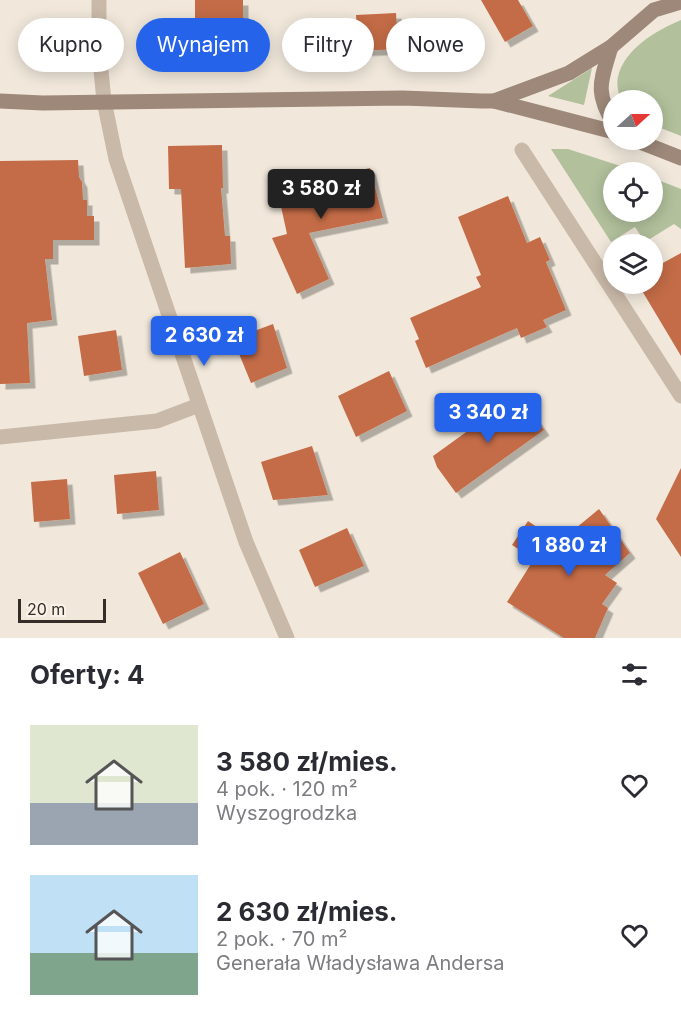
<!DOCTYPE html>
<html lang="pl">
<head>
<meta charset="utf-8">
<style>
  :root { --surface:#fff; --page:#f7f7f7; --text:#2b2b33; --muted:#7c7c81; --accent:#2563eb }
  body { margin:0; font-family:Inter,sans-serif; background:var(--page); color:var(--text); height:100vh; display:flex; flex-direction:column; font-size:22px; white-space:nowrap }
  * { box-sizing:border-box; margin:0 }
  p { font-size:20px; color:var(--muted) }
  .icon { flex:none; width:33px; height:33px; fill:none; stroke:currentColor; stroke-width:2; stroke-linecap:round; stroke-linejoin:round }
  .map { position:relative; height:638px; overflow:hidden }
  .panel { display:flex; flex-direction:column; background:var(--surface); flex:1 }
  .panel>* { flex:none }
  .top-card { position:absolute; left:18px; top:18px; width:645px; height:54px; display:flex; gap:12px }
  .needle { width:39px; rotate:69deg }
  .tools { position:absolute; left:603px; top:90px; display:grid; gap:12px }
  .tools a { display:grid; place-items:center; width:60px; height:60px; border-radius:50%; background:var(--surface); box-shadow:0 3px 15px #0003; font-size:30px }
  .scale { position:absolute; left:18px; bottom:15px; width:88px; box-sizing:border-box; padding-left:6px; border:3px solid #362d28; border-top:0; font-size:16px; line-height:21px; white-space:nowrap; color:#362d28; -webkit-text-stroke:4px #f9f2e8; paint-order:stroke }
  .price { position:absolute; translate:-50% -51px; padding:0 14px; border-radius:6px; background:var(--accent); color:#fff; font-size:20px; line-height:39px; filter:drop-shadow(0 2px 3px #0008) }
  .price::after { content:''; position:absolute; left:50%; top:36px; width:18px; height:14px; margin-left:-9px; background:inherit; clip-path:polygon(0 0,100% 0,50% 100%) }
  .price.active { background:#222; color:#fff }
  ul { padding:0; list-style:none }
  li { display:flex; align-items:center; gap:18px; height:150px; padding:0 30px }
  li span { display:grid; place-items:center; flex:none; width:168px; height:120px; border-radius:0px; color:#555 }
  li>.icon { margin-inline-start:auto }
  span .icon { width:72px; height:72px; fill:#fffc; stroke-width:1 }
  li b { font-size:26px }
  h2 { display:flex; justify-content:space-between; align-items:center; height:72px; padding:0 30px; font-size:26px }
  .chip { padding:0 21px; border-radius:27px; background:var(--surface); box-shadow:0 3px 15px #0003; font-size:21px; line-height:54px }
  .chip.active { background:var(--accent); color:#fff }
  .map>svg:first-child { display:block }
  .grass { fill:#b2c09c }
  .building { fill:#c46c47; filter:url(#shadow) }
  .lines { fill:none; stroke-linecap:round; stroke-linejoin:round }
  .street { stroke:#c9b9a8; stroke-width:15 }
  .secondary { stroke:#9d8879; stroke-width:15 }
</style>
</head>
<body>
<div class="map">
<svg width="681" height="638" viewBox="0 0 681 638">
  <defs>
    <filter id="shadow"><feDropShadow dx="5.5" dy="5.5" stdDeviation="0" flood-color="#0004"/></filter>
  </defs>
  <rect width="100%" height="100%" fill="#f1e8db"/>
  <g class="grass">
    <path d="M681,20V136L653,125L652,100H620C619,93 616,84 618,77C624,49 657,30 681,20Z"/>
    <path d="M592,68L584,105L548,96Z"/>
    <path d="M551,149H568L639,172H614V212H652L653,178L681,189V229L674,224L645,242L635,227L611,242Z"/>
  </g>
  <g class="building">
    <path d="M195,0H243V48L195,50Z"/>
    <path d="M481,0H518L533,26L505,42Z"/>
    <path d="M396,13L398,49L358,51L356,15Z"/>
    <path d="M222,145L223,188H221L225,236H230L231,264L185,268L181,189H169L168,146Z"/>
    <path d="M78,160L79,177L82,182L83,200H87V216H94V240H53V259H45L52,320L27,323L30,383L0,384V161Z"/>
    <path d="M370,168L383,218L309,233L329,279L297,294L272,238L287,234L277,188Z"/>
    <path d="M508,196L527,243L540,237L550,260L546,262L566,310L543,320L547,327L521,338L517,328L426,368L415,341L419,339L410,318L481,287L476,277L481,275L458,217Z"/>
    <path d="M681,253V356L638,284H652V269Z"/>
    <path d="M273,324L287,368L251,383L233,339Z"/>
    <path d="M116,330L122,370L84,376L78,336Z"/>
    <path d="M389,371L407,411L356,437L338,396Z"/>
    <path d="M519,394L544,430L456,493L437,467L433,456Z"/>
    <path d="M312,446L328,495L273,500L261,462Z"/>
    <path d="M681,468V557L656,519Z"/>
    <path d="M156,471L159,510L117,514L114,475Z"/>
    <path d="M67,479L70,519L34,522L31,482Z"/>
    <path d="M599,509L630,553L605,575L617,583L602,604L608,608L595,638H564L507,602L534,559L512,545L528,521L559,542Z"/>
    <path d="M347,528L364,566L315,587L299,550Z"/>
    <path d="M180,552L204,604L163,624L138,573Z"/>
  </g>
  <g class="lines">
    <g class="street">
      <path d="M99,0V50L104,101L116,159L246,542L287,638"/>
      <path d="M522,150L681,396"/>
      <path d="M0,437L157,421L199,405"/>
    </g>
    <g class="secondary">
      <path d="M611,47C601,81 594,91 614,124"/>
      <path d="M0,101L43,103L403,98L482,101H494L614,132"/>
      <path d="M494,101L569,73L611,47L654,10L681,2"/>
      <path d="M635,140L681,158"/>
    </g>
  </g>
</svg>
<div class="tools">
<a><svg class="needle" viewBox="-14 -14 28 28"><path d="M0-13l5 13h-10z" fill="#e53935"/><path d="M0 13l5-13h-10z" fill="#7c7c81"/></svg></a>
<a><svg class="icon" aria-label="locate" viewBox="0 0 24 24"><circle cx="12" cy="12" r="6"/><path d="M12 2v4M12 18v4M2 12h4M18 12h4"/></svg></a>
<a><svg class="icon" aria-label="layers" viewBox="0 0 24 24"><path d="M12 4l9 5-9 5-9-5zM3 14l9 5 9-5"/></svg></a>
</div>
<div class="scale">20 m</div>
<b class="price active" style="left:321px;top:220px">3 580 zł</b>
<b class="price" style="left:204px;top:367px">2 630 zł</b>
<b class="price" style="left:488px;top:444px">3 340 zł</b>
<b class="price" style="left:569px;top:577px">1 880 zł</b>
<div class="top-card">
<a class="chip">Kupno</a>
<a class="chip active">Wynajem</a>
<a class="chip">Filtry</a>
<a class="chip">Nowe</a>
</div>
</div>
<section class="panel">
<h2>Oferty: 4<svg class="icon" aria-label="filters" viewBox="0 0 24 24"><path d="M4 7h16M4 17h16"/><circle cx="9" cy="7" r="2"/><circle cx="15" cy="17" r="2"/></svg></h2>
<ul>
<li><span style="background:linear-gradient(#dfe7d0 65%,#9aa5b1 0)"><svg class="icon" aria-label="home" viewBox="0 0 24 24"><path d="M3 11l9-7 9 7M6 9v11h12V9"/></svg></span><div><b>3 580 zł/mies.</b><p>4 pok. · 120 m²</p><p>Wyszogrodzka</p></div><svg class="icon" aria-label="heart" viewBox="0 0 24 24"><path d="M12 20l-8-8c-3-5 5-10 8-4 3-6 11-1 8 4z"/></svg></li>
<li><span style="background:linear-gradient(#bfe0f5 65%,#7fa58c 0)"><svg class="icon" aria-label="home" viewBox="0 0 24 24"><path d="M3 11l9-7 9 7M6 9v11h12V9"/></svg></span><div><b>2 630 zł/mies.</b><p>2 pok. · 70 m²</p><p>Generała Władysława Andersa</p></div><svg class="icon" aria-label="heart" viewBox="0 0 24 24"><path d="M12 20l-8-8c-3-5 5-10 8-4 3-6 11-1 8 4z"/></svg></li>
</ul>
</section>
</body>
</html>
